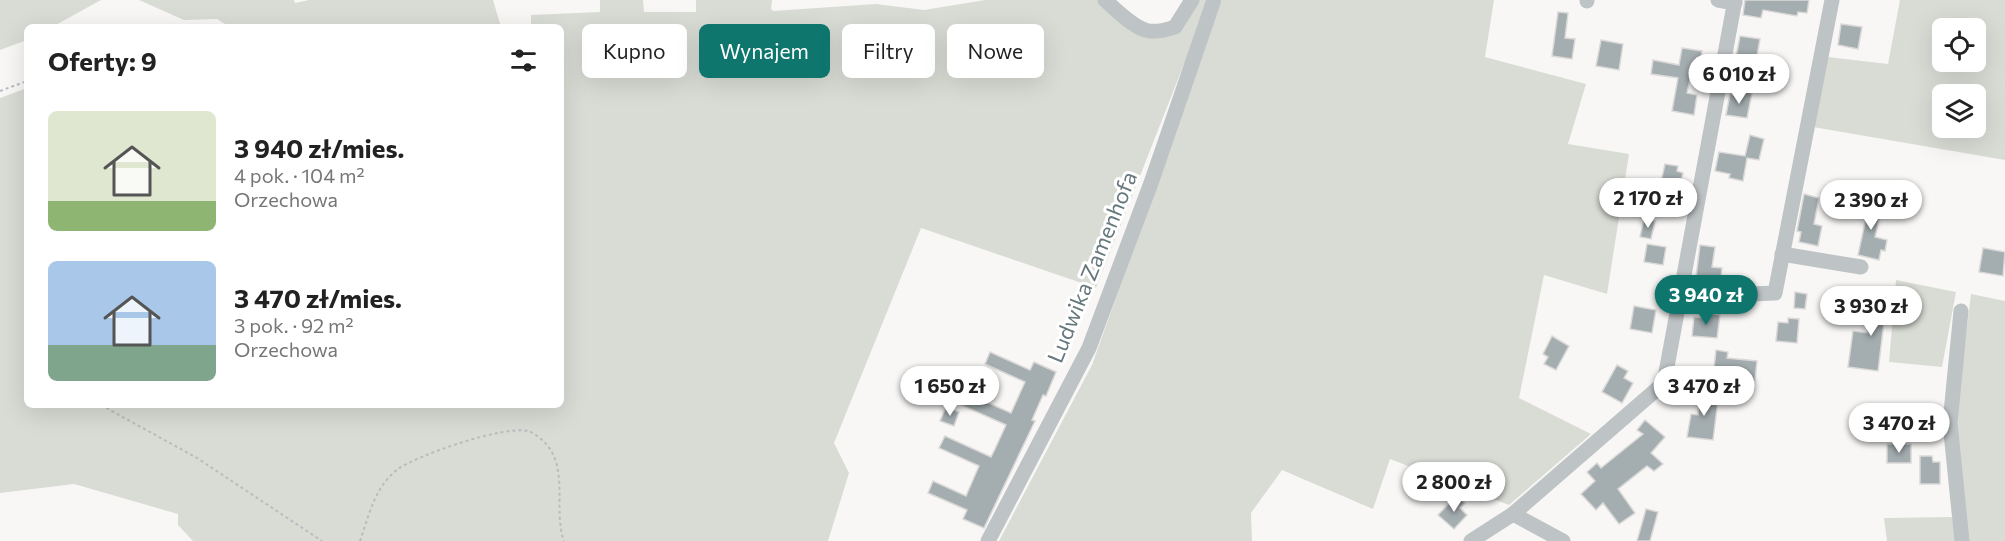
<!DOCTYPE html>
<html lang="pl">
<head>
<meta charset="utf-8">
<style>
  :root { --surface:#fff; --page:#f6f6f6; --text:#222; --muted:#767676; --accent:#0f766e }
  body { margin:0; font-family:Commissioner,sans-serif; background:var(--page); color:var(--text); height:100vh; display:flex; flex-direction:column; font-size:22px; white-space:nowrap }
  * { box-sizing:border-box; margin:0 }
  p { font-size:20px; color:var(--muted) }
  .icon { flex:none; width:33px; height:33px; fill:none; stroke:currentColor; stroke-width:2; stroke-linecap:round; stroke-linejoin:round }
  .map { position:relative; flex:1; overflow:hidden }
  .sheet { position:absolute; left:24px; top:24px; width:540px; height:384px; display:flex; flex-direction:column; background:var(--surface); border-radius:9px; box-shadow:0 6px 24px #0002 }
  .sheet>* { flex:none }
  .hud { position:absolute; left:582px; top:24px; width:570px; height:54px; display:flex; gap:12px }
  .fabs { position:absolute; left:1932px; top:18px; display:grid; gap:12px }
  .fabs a { display:grid; place-items:center; width:54px; height:54px; border-radius:9px; background:var(--surface); box-shadow:0 6px 24px #0002; font-size:30px }
  .price { position:absolute; translate:-50% -51px; padding:0 14px; border-radius:21px; background:#fff; color:#222; font-size:20px; line-height:39px; filter:drop-shadow(0 2px 3px #0008) }
  .price::after { content:''; position:absolute; left:50%; top:36px; width:18px; height:14px; margin-left:-9px; background:inherit; clip-path:polygon(0 0,100% 0,50% 100%) }
  .price.selected { background:var(--accent); color:#fff }
  ul { padding:0; list-style:none }
  li { display:flex; align-items:center; gap:18px; height:150px; padding:0 24px }
  li span { display:grid; place-items:center; flex:none; width:168px; height:120px; border-radius:9px; color:#555 }
  li>.icon { margin-inline-start:auto }
  span .icon { width:72px; height:72px; fill:#fffc; stroke-width:1 }
  li b { font-size:26px }
  h2 { display:flex; justify-content:space-between; align-items:center; height:72px; padding:0 24px; font-size:26px }
  .chip { padding:0 21px; border-radius:9px; background:var(--surface); box-shadow:0 6px 24px #0002; font-size:21px; line-height:54px }
  .chip.selected { background:var(--accent); color:#fff }
  .map>svg:first-child { display:block }
  .green { fill:#d9dcd5; fill-rule:evenodd }
  .building { fill:#a4adb0; stroke:#dad9d8; stroke-width:1.5 }
  .lines { fill:none; stroke-linecap:round; stroke-linejoin:round }
  .path { stroke:#b8bcbe; stroke-width:2; stroke-dasharray:3 3; stroke-linecap:butt }
  .street { stroke:#bec3c5; stroke-width:15 }
  .labels { text-anchor:middle; stroke-width:6; stroke-linejoin:round; paint-order:stroke }
  .street-label { font-size:22px; fill:#66787d; stroke:#fff }
</style>
</head>
<body>
<div class="map">
<svg width="2005" height="541" viewBox="0 0 2005 541">
  <rect width="100%" height="100%" fill="#f8f7f6"/>
  <g class="green">
    <path d="M0,0H101L52,27H27V40L0,50Z"/>
    <path d="M139,0H294L295,3L309,0H493L501,27H230L217,19L184,20Z"/>
    <path d="M600,0H643L644,12H696V0H772L771,9L773,11L876,4L924,10L985,0H1100L1167,37L1199,0H1209L1188,65L1184,64L1096,288L921,228L834,443L849,473L828,541H193L178,525V514L74,484L0,493V98L27,88V405H561V27H531V15L600,12Z"/>
    <path d="M1222,0H1494L1485,57L1586,84L1568,144L1629,154L1607,294L1544,275L1519,398L1591,434L1509,505L1390,459L1373,509L1282,470L1251,513L1252,541H999L1092,365Z"/>
    <path d="M1900,0H2005V160L1813,127L1828,57L1888,64ZM1942,28H1976V62H1942ZM1942,94H1976V128H1942Z"/>
    <path d="M1896,280L1956,292L1942,367L1889,362Z"/>
    <path d="M1971,294L2005,301V541H1968L1956,418Z"/>
    <path d="M1952,517L1956,541H1887L1884,518Z"/>
  </g>
  <g class="building">
    <path d="M1745,0H1809L1807,13L1798,12L1797,16L1763,10L1761,18L1743,15Z"/>
    <path d="M1558,12L1568,13L1565,38L1575,39L1572,59L1552,56Z"/>
    <path d="M1841,24L1862,27L1858,49L1838,45Z"/>
    <path d="M1740,36L1760,39L1756,61L1736,57Z"/>
    <path d="M1601,40L1623,44L1619,70L1596,66Z"/>
    <path d="M1682,48L1702,51L1700,71L1692,70L1687,93L1697,95L1694,115L1672,111L1678,78L1651,74L1653,60L1679,65Z"/>
    <path d="M1738,90L1752,93L1747,118L1726,115L1730,94L1737,96Z"/>
    <path d="M1750,135L1764,139L1759,160L1747,158L1743,181L1729,178L1730,174L1715,171L1719,152L1745,156Z"/>
    <path d="M1665,164L1678,166L1677,171L1683,173L1679,190L1660,186Z"/>
    <path d="M1804,194L1819,198L1814,224L1822,226L1818,246L1799,242L1801,232L1797,231Z"/>
    <path d="M1859,202L1882,206L1875,237L1887,240L1885,251L1881,250L1879,260L1858,255L1866,218L1856,216Z"/>
    <path d="M1644,219L1655,221L1651,239L1640,237Z"/>
    <path d="M1647,244L1666,247L1663,265L1644,262Z"/>
    <path d="M1700,245L1715,247L1712,267L1722,268L1720,286H1698L1699,277H1696Z"/>
    <path d="M1983,248L2005,252L2003,276L1979,272Z"/>
    <path d="M1795,292L1807,294L1805,309L1794,308Z"/>
    <path d="M1873,295L1892,298L1888,322H1884L1878,371L1848,367L1853,331L1867,333Z"/>
    <path d="M1634,306L1656,310L1652,333L1630,329Z"/>
    <path d="M1708,313L1720,315L1717,338L1692,336L1694,317L1707,318Z"/>
    <path d="M1788,318L1799,319L1797,343L1776,341L1778,322L1788,323Z"/>
    <path d="M1552,336L1569,346L1556,370L1544,364L1548,357L1543,354Z"/>
    <path d="M1716,350L1728,352L1727,358L1757,361L1754,390L1750,389L1745,393H1740L1733,385L1734,370L1714,368Z"/>
    <path d="M990,352L1030,370L1034,362L1056,372L1046,396L1043,395L1032,420L1035,421L984,528L963,519L967,510L928,493L933,481L966,496L979,466L939,448L945,436L991,457L995,449L1006,425L959,404L964,392L1011,413L1025,382L985,364Z"/>
    <path d="M1617,365L1628,371L1624,378L1633,383L1622,403L1602,392Z"/>
    <path d="M1699,391L1719,392L1713,440L1687,437L1691,414L1698,415Z"/>
    <path d="M946,407L959,412L954,426L940,421Z"/>
    <path d="M1645,420L1665,437L1651,453L1663,464L1654,471L1647,466L1618,489L1635,513L1619,524L1603,503L1596,510L1581,494L1595,481L1587,472L1597,463L1601,468L1643,434L1637,430Z"/>
    <rect x="1887" y="444" width="24" height="19"/>
    <path d="M1920,456H1932L1933,462H1940V484H1920Z"/>
    <path d="M1457,495L1465,503L1460,508L1467,515L1454,529L1438,515Z"/>
    <path d="M1646,509L1658,512L1650,541H1637Z"/>
  </g>
  <g class="lines">
    <g class="path">
      <path d="M0,91L27,81"/>
      <path d="M101,405L197,458L322,541"/>
      <path d="M360,541C367,521 372,499 385,482C388,478 394,472 398,469C418,455 504,425 528,431C533,432 542,439 546,444C569,469 553,512 564,541"/>
    </g>
    <g class="street">
      <path d="M1105,0C1115,9 1132,26 1145,30C1154,33 1166,30 1175,27L1192,0"/>
      <path d="M1718,0L1735,3"/>
      <path d="M1587,1V0"/>
      <path d="M1782,254L1861,267"/>
      <path d="M1680,297L1775,293L1832,0"/>
      <path d="M1961,311L1950,423L1962,541"/>
      <path d="M1513,514L1563,541"/>
      <path d="M988,541L1089,348L1151,183L1214,0"/>
      <path d="M1471,541L1513,514L1664,383L1735,0"/>
    </g>
  </g>
  <g class="labels">
    <g class="street-label">
      <text transform="translate(1092 267) rotate(-68)" y="8">Ludwika Zamenhofa</text>
    </g>
  </g>
</svg>
<div class="fabs">
<a><svg class="icon" aria-label="locate" viewBox="0 0 24 24"><circle cx="12" cy="12" r="6"/><path d="M12 2v4M12 18v4M2 12h4M18 12h4"/></svg></a>
<a><svg class="icon" aria-label="layers" viewBox="0 0 24 24"><path d="M12 4l9 5-9 5-9-5zM3 14l9 5 9-5"/></svg></a>
</div>
<b class="price" style="left:1739px;top:105px">6 010 zł</b>
<b class="price" style="left:1648px;top:229px">2 170 zł</b>
<b class="price" style="left:1871px;top:231px">2 390 zł</b>
<b class="price selected" style="left:1706px;top:326px">3 940 zł</b>
<b class="price" style="left:1871px;top:337px">3 930 zł</b>
<b class="price" style="left:950px;top:417px">1 650 zł</b>
<b class="price" style="left:1704px;top:417px">3 470 zł</b>
<b class="price" style="left:1899px;top:454px">3 470 zł</b>
<b class="price" style="left:1454px;top:513px">2 800 zł</b>
<div class="hud">
<a class="chip">Kupno</a>
<a class="chip selected">Wynajem</a>
<a class="chip">Filtry</a>
<a class="chip">Nowe</a>
</div>
<section class="sheet">
<h2>Oferty: 9<svg class="icon" aria-label="filters" viewBox="0 0 24 24"><path d="M4 7h16M4 17h16"/><circle cx="9" cy="7" r="2"/><circle cx="15" cy="17" r="2"/></svg></h2>
<ul>
<li><span style="background:linear-gradient(#dfe7d0 75%,#8fb573 0)"><svg class="icon" aria-label="home" viewBox="0 0 24 24"><path d="M3 11l9-7 9 7M6 9v11h12V9"/></svg></span><div><b>3 940 zł/mies.</b><p>4 pok. · 104 m²</p><p>Orzechowa</p></div></li>
<li><span style="background:linear-gradient(#a9c7e8 70%,#7fa58c 0)"><svg class="icon" aria-label="home" viewBox="0 0 24 24"><path d="M3 11l9-7 9 7M6 9v11h12V9"/></svg></span><div><b>3 470 zł/mies.</b><p>3 pok. · 92 m²</p><p>Orzechowa</p></div></li>
</ul>
</section>
</div>
</body>
</html>
